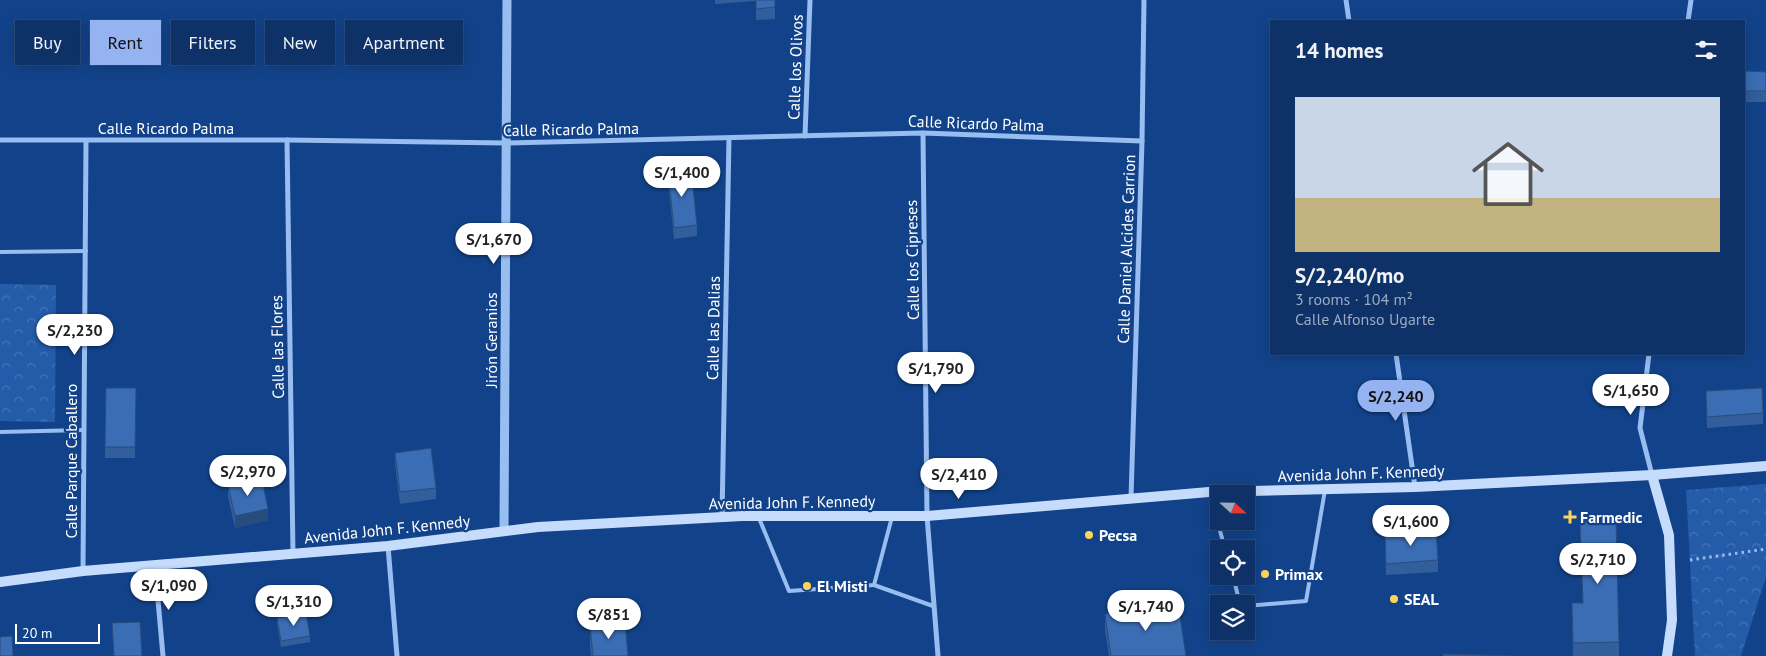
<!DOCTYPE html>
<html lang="en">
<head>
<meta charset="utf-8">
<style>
  :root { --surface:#0e3268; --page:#173a6e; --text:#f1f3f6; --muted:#9baac0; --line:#2e4d7c; --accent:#95b2f1 }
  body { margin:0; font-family:"PT Sans",sans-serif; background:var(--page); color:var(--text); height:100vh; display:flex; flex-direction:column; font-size:19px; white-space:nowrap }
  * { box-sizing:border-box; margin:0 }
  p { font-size:16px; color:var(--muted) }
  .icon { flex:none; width:28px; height:28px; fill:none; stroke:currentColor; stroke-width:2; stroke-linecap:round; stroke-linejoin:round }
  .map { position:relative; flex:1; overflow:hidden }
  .drawer { position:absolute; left:1270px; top:20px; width:475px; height:335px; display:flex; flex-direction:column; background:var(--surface); border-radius:0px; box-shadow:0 2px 12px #0003,0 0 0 1px var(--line) }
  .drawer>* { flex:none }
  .hud { position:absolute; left:15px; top:20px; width:475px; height:45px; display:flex; gap:10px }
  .needle { width:32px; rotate:112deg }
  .fabs { position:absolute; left:1210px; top:485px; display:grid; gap:10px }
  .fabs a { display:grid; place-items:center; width:45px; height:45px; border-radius:0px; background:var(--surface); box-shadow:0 2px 12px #0003,0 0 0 1px var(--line); font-size:25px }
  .scale { position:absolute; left:15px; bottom:12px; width:85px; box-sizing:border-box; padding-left:5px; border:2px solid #fff; border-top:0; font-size:14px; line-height:18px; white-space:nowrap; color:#fff; -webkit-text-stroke:4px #12438a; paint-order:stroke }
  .price { position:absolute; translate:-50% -42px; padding:0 11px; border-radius:18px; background:#fff; color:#222; font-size:16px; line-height:32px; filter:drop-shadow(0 1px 2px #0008) }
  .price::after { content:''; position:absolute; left:50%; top:30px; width:15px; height:11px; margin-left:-8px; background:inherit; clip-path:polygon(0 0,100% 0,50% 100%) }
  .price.active { background:var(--accent); color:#111 }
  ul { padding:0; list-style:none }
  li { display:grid; align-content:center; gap:10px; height:265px; padding:0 25px }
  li+li { border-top:1px solid var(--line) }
  li span { display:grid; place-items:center; height:155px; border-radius:0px; color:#555 }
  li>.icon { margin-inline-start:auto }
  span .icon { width:90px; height:90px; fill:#fffc; stroke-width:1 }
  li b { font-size:21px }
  h2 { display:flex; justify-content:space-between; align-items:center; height:60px; padding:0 25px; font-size:21px }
  .tag { padding:0 18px; border-radius:0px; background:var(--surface); box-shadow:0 2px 12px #0003,0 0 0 1px var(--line); font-size:18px; line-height:45px }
  .tag.active { background:var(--accent); color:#111 }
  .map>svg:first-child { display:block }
  .park { fill:url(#park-crowns) }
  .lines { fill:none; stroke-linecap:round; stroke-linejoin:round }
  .path { stroke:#98bdf1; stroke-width:3; stroke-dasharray:2.5 4; stroke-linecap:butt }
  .service { stroke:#98bdf1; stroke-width:4 }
  .minor { stroke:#98bdf1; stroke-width:5 }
  .tertiary { stroke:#98bdf1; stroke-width:9 }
  .secondary { stroke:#c6dcfc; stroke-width:10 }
  .wall { fill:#325e9b }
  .shaded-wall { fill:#294c7e }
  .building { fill:#3a6db4; stroke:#294c7e }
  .poi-dot { fill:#ffd458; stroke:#12438a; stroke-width:2 }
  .labels { text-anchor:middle; stroke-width:4.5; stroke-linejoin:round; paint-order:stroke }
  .street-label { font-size:16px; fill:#fff; stroke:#12438a }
  .poi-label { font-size:16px; font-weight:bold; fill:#fff; stroke:#12438a; text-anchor:start }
</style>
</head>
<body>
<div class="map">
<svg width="1766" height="656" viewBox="0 0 1766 656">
  <defs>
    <pattern id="park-crowns" width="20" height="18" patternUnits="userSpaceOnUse" patternTransform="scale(1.25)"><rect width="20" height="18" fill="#245ca9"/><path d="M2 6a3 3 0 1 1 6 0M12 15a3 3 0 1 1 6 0" fill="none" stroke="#4574b6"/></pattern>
  </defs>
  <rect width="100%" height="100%" fill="#12438a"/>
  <g class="park">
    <path d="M0,284L56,285L55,422L0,421Z"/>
    <path d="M1766,484V577L1741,656H1695L1686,490Z"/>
  </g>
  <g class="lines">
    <path class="path" d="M1690,560L1766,549"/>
    <g class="service">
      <path d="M0,252L86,251"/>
      <path d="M0,432L84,430"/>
      <path d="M1210,494L1225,549"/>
      <path d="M759,518L789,591L874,585L892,517"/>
      <path d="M1233,576L1240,604"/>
      <path d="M874,585L933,606"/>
      <path d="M1246,606L1306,601L1325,490"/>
    </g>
    <g class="minor">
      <path d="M1346,0L1349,21"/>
      <path d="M1688,21L1691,0"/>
      <path d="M923,133L927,516L938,656"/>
      <path d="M805,136L810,0"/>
      <path d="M0,140H287L507,143L923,133L1142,141"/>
      <path d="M287,140L293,554"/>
      <path d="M1396,354L1415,487"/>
      <path d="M1649,354L1640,428L1652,475"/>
      <path d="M1131,498L1142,141L1144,0"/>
      <path d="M722,517L729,138"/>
      <path d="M388,546L397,656"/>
      <path d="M155,567L163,656"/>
      <path d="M83,571L86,141"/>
    </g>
    <path class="tertiary" d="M504,530L507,0"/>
    <g class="secondary">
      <path d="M1652,475L1669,535L1672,620L1667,656"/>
      <path d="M0,582L83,571L388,546L538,527L742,516H927L1209,492L1415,487L1652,475L1766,466"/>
    </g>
  </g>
  <g class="wall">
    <path d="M715,0H775V19L756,20V1L715,4Z"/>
    <path d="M1744,71L1766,72V102H1744Z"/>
    <path d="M668,171L697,225V236L674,239L668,182Z"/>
    <path d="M106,388H136L135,458H105Z"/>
    <path d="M1706,391L1763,413V424L1707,428Z"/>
    <path d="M395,453L436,488V499L400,504L395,464Z"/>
    <path d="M228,486L268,520L235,528L228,497Z"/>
    <path d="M1580,522L1619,642V656H1573L1572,603H1583Z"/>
    <path d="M1385,533L1438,560V572L1386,575Z"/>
    <path d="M1105,614L1186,656H1109L1105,630Z"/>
    <path d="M277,618L310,636V642L281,647L277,624Z"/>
    <path d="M590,625L628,656H591L590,645Z"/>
  </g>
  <path class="shaded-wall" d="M268,509V520L235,528V516Z"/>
  <g class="building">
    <path d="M756,0H775V7L756,9Z"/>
    <path d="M1744,71L1766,72V91H1744Z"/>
    <path d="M691,168L697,225L674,228L668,171Z"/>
    <path d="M106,388H136L135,447H105Z"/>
    <path d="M1762,388L1763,413L1707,417L1706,391Z"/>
    <path d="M431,448L436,488L400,492L395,453Z"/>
    <path d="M262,479L268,509L235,516L228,486Z"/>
    <path d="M1616,521L1619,642L1573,643L1572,603H1583L1580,522Z"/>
    <path d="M1436,530L1438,560L1386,564L1385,533Z"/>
    <path d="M1178,603L1186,656H1111L1105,614Z"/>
    <path d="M306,613L310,636L281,641L277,618Z"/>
    <path d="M140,622L142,656H114L112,623Z"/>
    <path d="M625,622L628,656H593L590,625Z"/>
    <path d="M12,636L13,656H0V637Z"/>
    <path d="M1443,654L1513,656H1443Z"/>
  </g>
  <g class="poi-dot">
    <path d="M1567.5 509.5h5v5h5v5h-5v5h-5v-5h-5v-5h5z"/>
    <circle cx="1089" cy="535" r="5"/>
    <circle cx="1265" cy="574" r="5"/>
    <circle cx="807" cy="586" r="5"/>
    <circle cx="1394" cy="599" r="5"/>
  </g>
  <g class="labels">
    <g class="street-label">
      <text transform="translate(795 67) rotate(-88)" y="6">Calle los Olivos</text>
      <text transform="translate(976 123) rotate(2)" y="6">Calle Ricardo Palma</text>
      <text x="166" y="134">Calle Ricardo Palma</text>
      <text transform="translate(571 129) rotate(-1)" y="6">Calle Ricardo Palma</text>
      <text transform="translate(1126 249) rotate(-88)" y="6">Calle Daniel Alcides Carrion</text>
      <text transform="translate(912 260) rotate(-91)" y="6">Calle los Cipreses</text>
      <text transform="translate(713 328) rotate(-89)" y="6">Calle las Dalias</text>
      <text transform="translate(491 340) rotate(-90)" y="6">Jirón Geranios</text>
      <text transform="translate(277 347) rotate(-91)" y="6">Calle las Flores</text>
      <text transform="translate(71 461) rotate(-90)" y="6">Calle Parque Caballero</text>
      <text transform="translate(1361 473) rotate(-2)" y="6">Avenida John F. Kennedy</text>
      <text transform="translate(792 502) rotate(-1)" y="6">Avenida John F. Kennedy</text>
      <text transform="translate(387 529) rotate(-6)" y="6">Avenida John F. Kennedy</text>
    </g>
    <g class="poi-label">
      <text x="1580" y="523">Farmedic</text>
      <text x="1099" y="541">Pecsa</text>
      <text x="1275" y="580">Primax</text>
      <text x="817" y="592">El Misti</text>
      <text x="1404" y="605">SEAL</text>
    </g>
  </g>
</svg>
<div class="fabs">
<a><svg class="needle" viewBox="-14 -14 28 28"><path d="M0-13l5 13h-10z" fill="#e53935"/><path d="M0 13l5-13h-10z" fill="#9baac0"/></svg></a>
<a><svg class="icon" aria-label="locate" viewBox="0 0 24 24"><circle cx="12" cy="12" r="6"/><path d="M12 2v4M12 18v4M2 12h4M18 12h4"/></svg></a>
<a><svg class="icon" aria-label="layers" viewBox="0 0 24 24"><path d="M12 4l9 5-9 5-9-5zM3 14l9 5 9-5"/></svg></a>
</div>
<div class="scale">20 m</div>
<b class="price" style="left:682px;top:198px">S/1,400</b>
<b class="price" style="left:494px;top:265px">S/1,670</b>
<b class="price" style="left:75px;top:356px">S/2,230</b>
<b class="price" style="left:936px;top:394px">S/1,790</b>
<b class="price" style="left:1631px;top:416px">S/1,650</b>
<b class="price active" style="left:1396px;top:422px">S/2,240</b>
<b class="price" style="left:248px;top:497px">S/2,970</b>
<b class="price" style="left:959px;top:500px">S/2,410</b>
<b class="price" style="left:1411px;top:547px">S/1,600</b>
<b class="price" style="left:1598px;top:585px">S/2,710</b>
<b class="price" style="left:169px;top:611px">S/1,090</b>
<b class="price" style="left:294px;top:627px">S/1,310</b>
<b class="price" style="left:1146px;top:632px">S/1,740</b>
<b class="price" style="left:609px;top:640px">S/851</b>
<div class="hud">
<a class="tag">Buy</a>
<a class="tag active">Rent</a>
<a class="tag">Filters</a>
<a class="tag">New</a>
<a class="tag">Apartment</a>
</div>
<section class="drawer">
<h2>14 homes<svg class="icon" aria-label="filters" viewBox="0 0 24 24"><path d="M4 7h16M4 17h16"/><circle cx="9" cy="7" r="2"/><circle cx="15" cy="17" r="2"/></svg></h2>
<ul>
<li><span style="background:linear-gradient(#c9d6e8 65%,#c2b280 0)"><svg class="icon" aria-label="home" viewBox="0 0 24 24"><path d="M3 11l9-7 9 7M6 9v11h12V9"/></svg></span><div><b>S/2,240/mo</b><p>3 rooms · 104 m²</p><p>Calle Alfonso Ugarte</p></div></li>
</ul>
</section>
</div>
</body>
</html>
